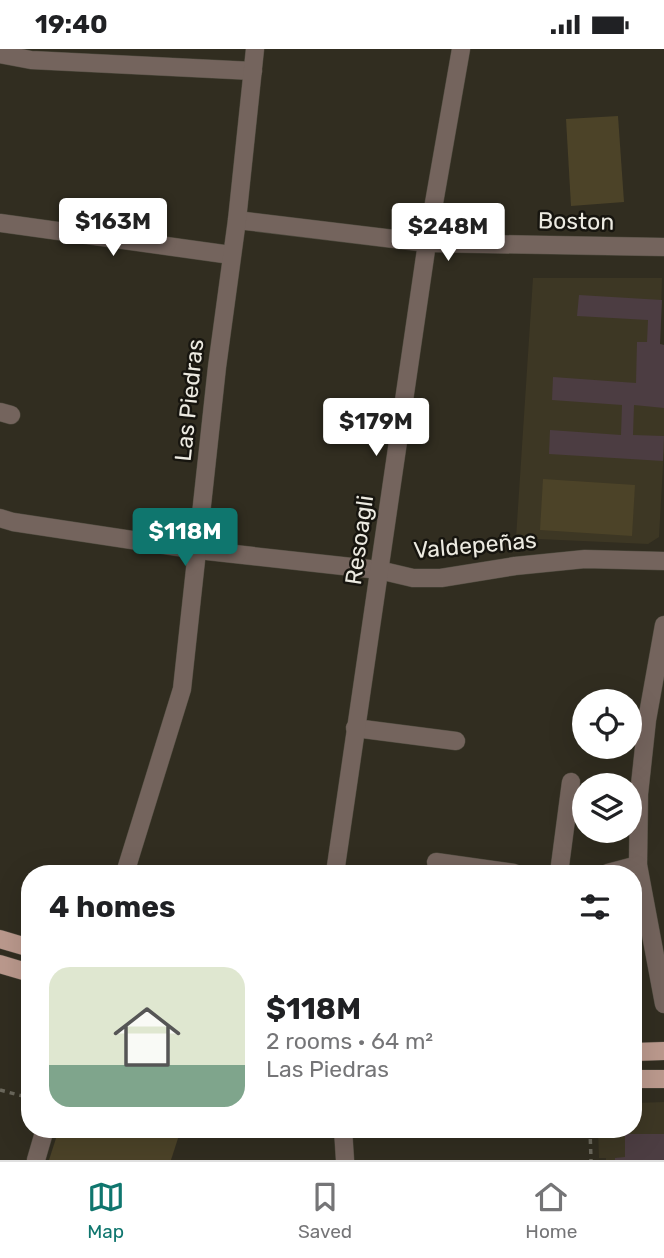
<!DOCTYPE html>
<html lang="en">
<head>
<meta charset="utf-8">
<style>
  :root { --surface:#fff; --page:#f2f2f2; --text:#202124; --muted:#757577; --line:#e0e0e0; --accent:#0f766e }
  body { margin:0; font-family:Rubik,sans-serif; background:var(--page); color:var(--text); height:100vh; display:flex; flex-direction:column; font-size:26px; white-space:nowrap }
  * { box-sizing:border-box; margin:0 }
  p { font-size:23px; color:var(--muted) }
  .icon { flex:none; width:38px; height:38px; fill:none; stroke:currentColor; stroke-width:2; stroke-linecap:round; stroke-linejoin:round }
  .map { position:relative; flex:1; overflow:hidden }
  .panel { position:absolute; left:21px; top:816px; width:621px; height:273px; display:flex; flex-direction:column; background:var(--surface); border-radius:28px; box-shadow:0 7px 28px #0002 }
  .panel>* { flex:none }
  .controls { position:absolute; left:572px; top:640px; display:grid; gap:14px }
  .controls a { display:grid; place-items:center; width:70px; height:70px; border-radius:50%; background:var(--surface); box-shadow:0 7px 28px #0002; font-size:35px }
  .price { position:absolute; translate:-50% -60px; padding:0 16px; border-radius:7px; background:#fff; color:#222; font-size:23px; line-height:46px; filter:drop-shadow(0 2px 4px #0008) }
  .price::after { content:''; position:absolute; left:50%; top:42px; width:21px; height:16px; margin-left:-10px; background:inherit; clip-path:polygon(0 0,100% 0,50% 100%) }
  .price.active { background:var(--accent); color:#fff }
  ul { padding:0; list-style:none }
  li { display:flex; align-items:center; gap:21px; height:175px; padding:0 28px }
  li span { display:grid; place-items:center; flex:none; width:196px; height:140px; border-radius:21px; color:#555 }
  li>.icon { margin-inline-start:auto }
  span .icon { width:84px; height:84px; fill:#fffc; stroke-width:1 }
  li b { font-size:30px }
  h2 { display:flex; justify-content:space-between; align-items:center; height:84px; padding:0 28px; font-size:30px }
  .status { display:flex; justify-content:space-between; align-items:center; height:49px; padding:0 35px; background:var(--surface); direction:ltr }
  .status svg { height:19px; fill:currentColor }
  .dock { display:flex; justify-content:space-around; align-items:center; height:98px; border-top:2px solid var(--line); background:var(--surface); font-size:19px; color:var(--muted) }
  .dock a { display:grid; justify-items:center; gap:4px }
  .dock .active { color:var(--accent) }
  .map>svg:first-child { display:block }
  .built { fill:#3d3724 }
  .green { fill:#4c4328 }
  .building { fill:#4c3d42 }
  .lines { fill:none; stroke-linecap:round; stroke-linejoin:round }
  .minor-casing { stroke:#4f4b3f; stroke-width:19 }
  .major-casing { stroke:#4f4b3f; stroke-width:19 }
  .path { stroke:#6b685c; stroke-width:3.5; stroke-dasharray:5 5; stroke-linecap:butt }
  .minor { stroke:#74645d; stroke-width:18 }
  .major { stroke:#bb998d; stroke-width:18 }
  .labels { text-anchor:middle; stroke-width:5; stroke-linejoin:round; paint-order:stroke }
  .street-label { font-size:23px; fill:#eceae1; stroke:#17150f }
</style>
</head>
<body>
<div class="status"><b>19:40</b><svg viewBox="0 0 49 12"><path d="M0 12V9h3v3zM5 12V6h3v6zM10 12V3h3v9zM15 12V0h3v12zM26 1h20v11H26zM47 4h2v5h-2z"/></svg></div>
<div class="map">
<svg width="664" height="1111" viewBox="0 0 664 1111">
  <rect width="100%" height="100%" fill="#312d20"/>
  <g class="built">
    <path d="M533,229H662L660,295L664,296V399L659,488L648,495L516,489Z"/>
    <path d="M664,1053V1111H606V1109H599L598,1080H634V1054Z"/>
  </g>
  <g class="green">
    <path d="M618,67L624,153L571,157L566,70Z"/>
    <path d="M543,430L635,436L632,487L540,481Z"/>
    <path d="M59,1080H181L171,1111H49Z"/>
  </g>
  <g class="building">
    <path d="M579,246L662,251L660,295L664,296V359L634,356L633,386L664,387L663,412L549,405L550,381L621,386L622,356L552,351L553,328L636,334L637,293H647L648,271L577,267Z"/>
    <path d="M625,1085H664V1111H615V1109L625,1108Z"/>
  </g>
  <g class="lines">
    <g class="minor-casing">
      <g id="minor">
        <path d="M0,5L31,11L253,22"/>
        <path d="M237,171L427,194L664,198"/>
        <path d="M0,174L231,206"/>
        <path d="M0,363L11,366"/>
        <path d="M0,469L13,473L198,501L379,521L413,529H441L515,517L585,510L664,512"/>
        <path d="M664,576L647,671L639,745L638,816L664,955"/>
        <path d="M355,679L456,692"/>
        <path d="M436,813L514,824"/>
        <path d="M125,824L182,640L217,318L237,171L255,0"/>
        <path d="M335,824L427,194L461,0"/>
        <path d="M559,824L571,733"/>
        <path d="M608,824L638,816"/>
        <path d="M343,1080L345,1111"/>
        <path d="M36,1111L45,1080"/>
      </g>
    </g>
    <g class="major-casing">
      <g id="major">
        <path d="M0,890L30,899"/>
        <path d="M0,915L30,924"/>
        <path d="M634,1003L664,1002"/>
        <path d="M634,1030H664"/>
      </g>
    </g>
    <g class="path">
      <path d="M0,1041L30,1049"/>
      <path d="M590,1080L591,1111"/>
    </g>
    <use href="#minor" class="minor"/>
    <use href="#major" class="major"/>
  </g>
  <g class="labels">
    <g class="street-label">
      <text transform="translate(576 172) rotate(1)" y="8">Boston</text>
      <text transform="translate(189 351) rotate(-84)" y="8">Las Piedras</text>
      <text transform="translate(359 491) rotate(-82)" y="8">Resoagli</text>
      <text transform="translate(475 496) rotate(-5)" y="8">Valdepeñas</text>
    </g>
  </g>
</svg>
<div class="controls">
<a><svg class="icon" aria-label="locate" viewBox="0 0 24 24"><circle cx="12" cy="12" r="6"/><path d="M12 2v4M12 18v4M2 12h4M18 12h4"/></svg></a>
<a><svg class="icon" aria-label="layers" viewBox="0 0 24 24"><path d="M12 4l9 5-9 5-9-5zM3 14l9 5 9-5"/></svg></a>
</div>
<b class="price" style="left:113px;top:209px">$163M</b>
<b class="price" style="left:448px;top:214px">$248M</b>
<b class="price" style="left:376px;top:409px">$179M</b>
<b class="price active" style="left:185px;top:519px">$118M</b>
<section class="panel">
<h2>4 homes<svg class="icon" aria-label="filters" viewBox="0 0 24 24"><path d="M4 7h16M4 17h16"/><circle cx="9" cy="7" r="2"/><circle cx="15" cy="17" r="2"/></svg></h2>
<ul>
<li><span style="background:linear-gradient(#dfe7d0 70%,#7fa58c 0)"><svg class="icon" aria-label="home" viewBox="0 0 24 24"><path d="M3 11l9-7 9 7M6 9v11h12V9"/></svg></span><div><b>$118M</b><p>2 rooms · 64 m²</p><p>Las Piedras</p></div></li>
</ul>
</section>
</div>
<nav class="dock">
<a class="active"><svg class="icon" aria-label="map" viewBox="0 0 24 24"><path d="M3 6l6-2 6 2 6-2v14l-6 2-6-2-6 2zM9 4v14M15 6v14"/></svg>Map</a>
<a><svg class="icon" aria-label="saved" viewBox="0 0 24 24"><path d="M7 4h10v16l-5-4-5 4z"/></svg>Saved</a>
<a><svg class="icon" aria-label="home" viewBox="0 0 24 24"><path d="M3 11l9-7 9 7M6 9v11h12V9"/></svg>Home</a>
</nav>
</body>
</html>
